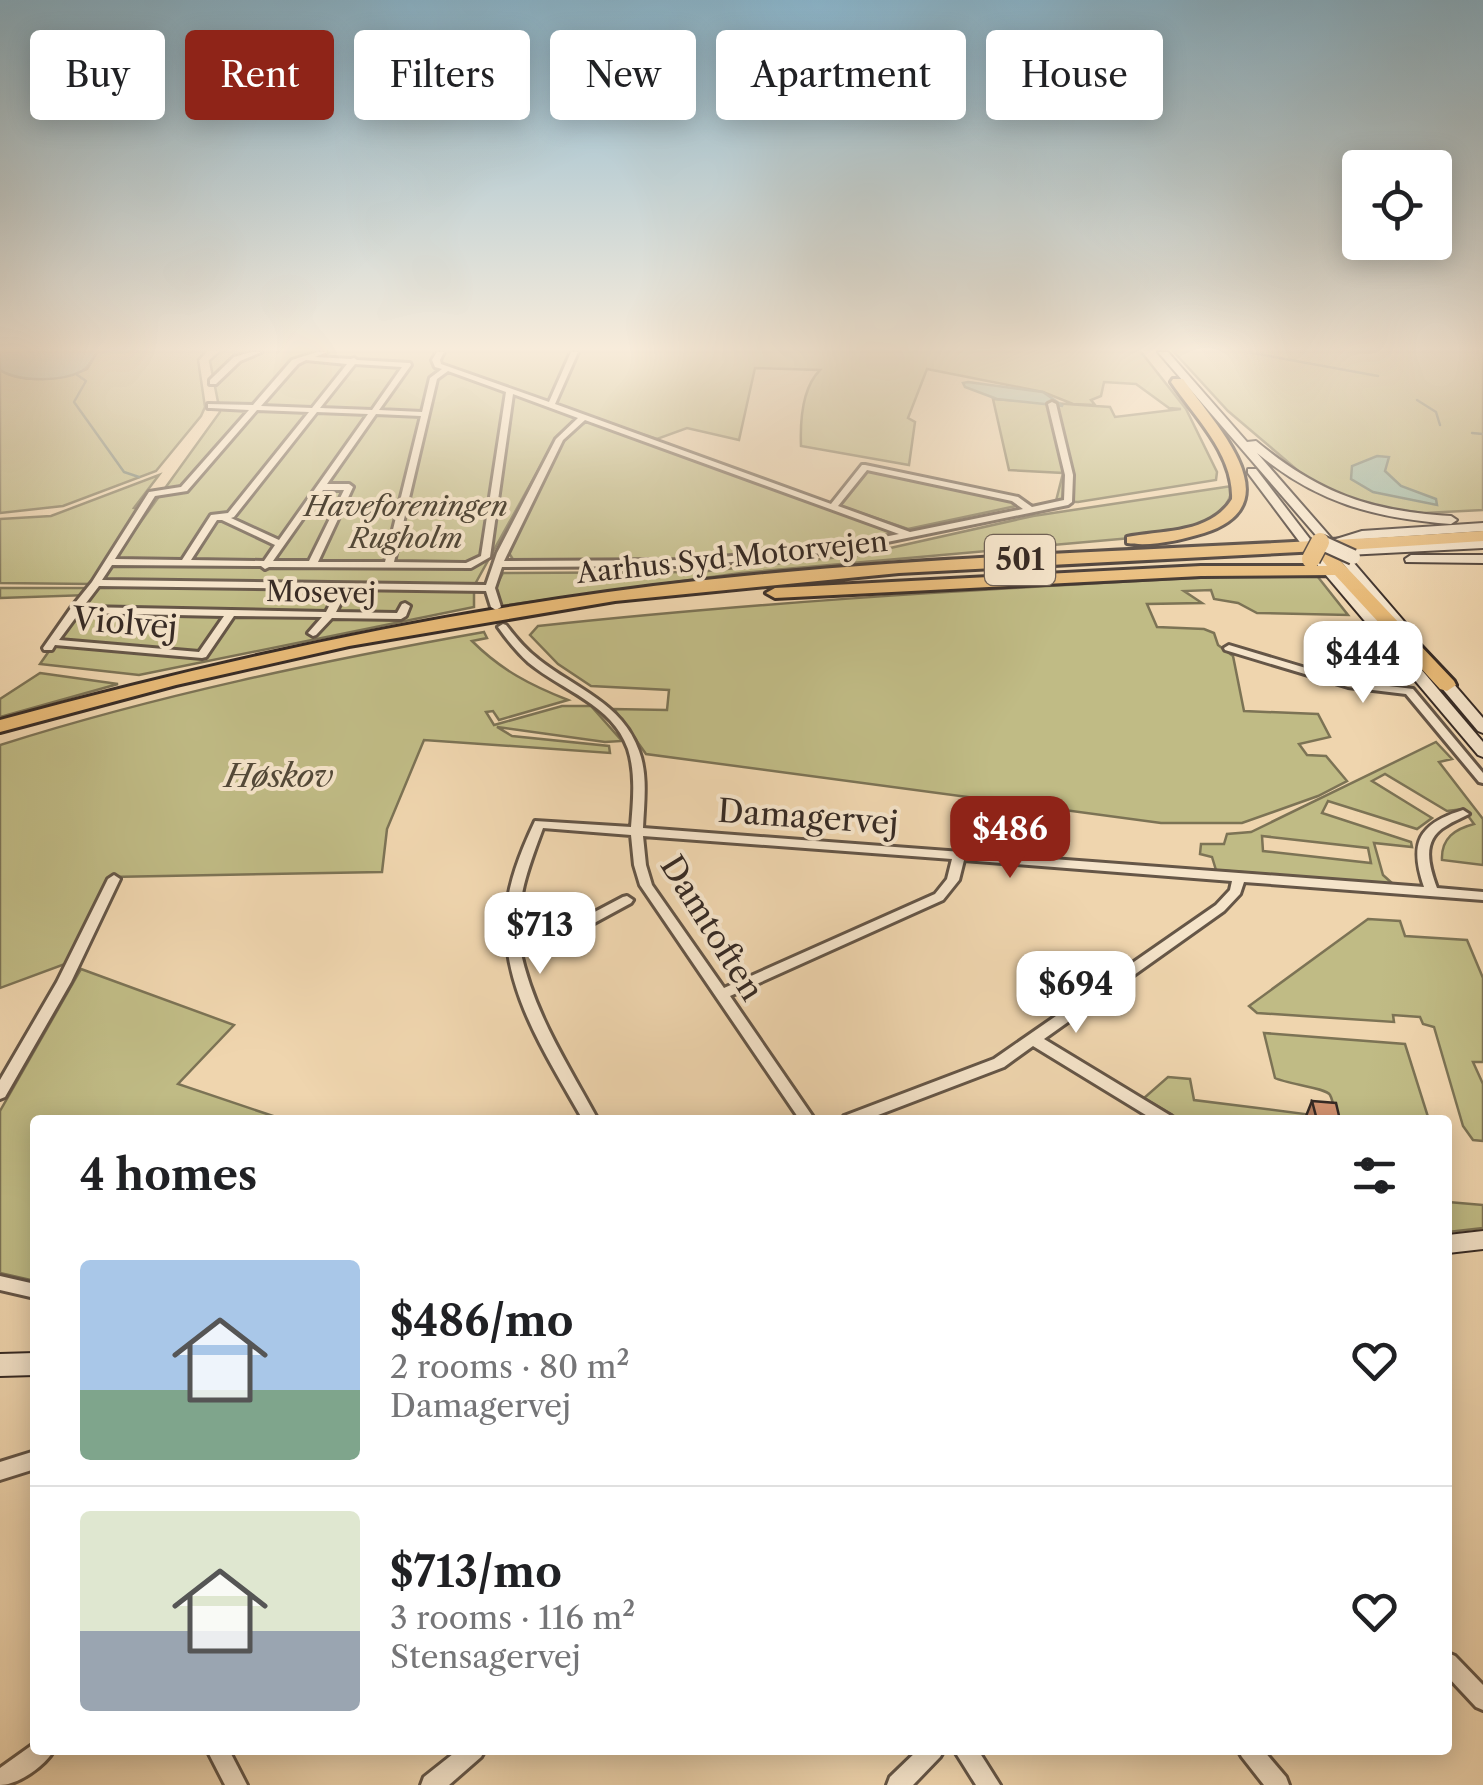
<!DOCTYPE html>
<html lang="en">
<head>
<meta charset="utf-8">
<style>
  :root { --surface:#fff; --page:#f2f2f2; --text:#202124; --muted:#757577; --line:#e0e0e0; --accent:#8f2418 }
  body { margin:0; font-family:"Libre Caslon Text",serif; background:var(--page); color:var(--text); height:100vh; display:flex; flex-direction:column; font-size:38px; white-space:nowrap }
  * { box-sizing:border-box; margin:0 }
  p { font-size:32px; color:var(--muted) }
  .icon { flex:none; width:55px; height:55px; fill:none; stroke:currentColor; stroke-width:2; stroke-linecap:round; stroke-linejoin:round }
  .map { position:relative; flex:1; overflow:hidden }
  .sheet { position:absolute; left:30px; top:1115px; width:1422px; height:640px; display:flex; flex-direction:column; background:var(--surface); border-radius:10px; box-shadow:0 5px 25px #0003 }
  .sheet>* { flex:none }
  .banner { position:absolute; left:30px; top:30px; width:1425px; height:90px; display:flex; gap:20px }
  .tools { position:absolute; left:1342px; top:150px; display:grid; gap:20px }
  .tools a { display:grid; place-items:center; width:110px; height:110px; border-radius:10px; background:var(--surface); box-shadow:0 5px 25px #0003; font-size:50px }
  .price { position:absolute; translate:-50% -85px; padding:0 22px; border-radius:20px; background:#fff; color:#222; font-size:32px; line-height:65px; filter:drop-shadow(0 2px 5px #0008) }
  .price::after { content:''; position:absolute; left:50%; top:60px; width:30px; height:22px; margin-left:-15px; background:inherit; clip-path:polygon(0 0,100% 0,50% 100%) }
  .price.selected { background:var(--accent); color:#fff }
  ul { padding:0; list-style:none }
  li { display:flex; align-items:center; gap:30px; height:250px; padding:0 50px }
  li+li { border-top:2px solid var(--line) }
  li span { display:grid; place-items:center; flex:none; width:280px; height:200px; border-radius:10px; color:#555 }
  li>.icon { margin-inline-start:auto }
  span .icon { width:120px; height:120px; fill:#fffc; stroke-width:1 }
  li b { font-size:42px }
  h2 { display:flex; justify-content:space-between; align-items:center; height:120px; padding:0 50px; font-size:42px }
  .tag { padding:0 35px; border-radius:10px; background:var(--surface); box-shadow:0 5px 25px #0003; font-size:35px; line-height:90px }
  .tag.selected { background:var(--accent); color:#fff }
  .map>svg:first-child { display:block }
  .green { fill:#c0bb85; stroke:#7c7355; stroke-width:2.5; fill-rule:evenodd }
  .water { fill:#9bb9a6; stroke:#738072; stroke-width:2.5 }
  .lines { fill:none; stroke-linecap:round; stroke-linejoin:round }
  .stream { stroke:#738072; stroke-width:2.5 }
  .street-casing { stroke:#655647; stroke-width:6 }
  .secondary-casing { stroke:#372b25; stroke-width:4 }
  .highway-casing { stroke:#372b25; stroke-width:6 }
  .street { fill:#f5e4ca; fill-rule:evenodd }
  .secondary { fill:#f5e4ca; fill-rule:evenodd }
  .highway { fill:#e8ba77; fill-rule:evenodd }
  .secondary-bridge-casing { stroke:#372b25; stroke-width:18; stroke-linecap:butt }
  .highway-bridge-casing { stroke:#372b25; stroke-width:21; stroke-linecap:butt }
  .secondary-bridge { stroke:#f5e4ca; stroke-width:14 }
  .highway-bridge { stroke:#e8ba77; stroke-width:18 }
  .wall { fill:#b57e60; stroke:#372b25; stroke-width:2.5 }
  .building { fill:#d39370; stroke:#372b25; stroke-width:2.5 }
  .labels { text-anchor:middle; stroke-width:8; stroke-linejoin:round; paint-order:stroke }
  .far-park-label { font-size:28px; font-style:italic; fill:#524838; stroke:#f5e4ca }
  .far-street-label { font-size:28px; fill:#372b25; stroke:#f5e4ca }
  .shield { fill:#f5e4ca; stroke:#706256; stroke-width:2.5 }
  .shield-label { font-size:30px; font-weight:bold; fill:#372b25 }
  .street-label { font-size:32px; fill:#372b25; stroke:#f5e4ca }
  .park-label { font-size:32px; font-style:italic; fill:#524838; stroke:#f5e4ca }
</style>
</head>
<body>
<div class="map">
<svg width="1483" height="1785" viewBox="0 0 1483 1785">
  <rect width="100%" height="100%" fill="#efd5ae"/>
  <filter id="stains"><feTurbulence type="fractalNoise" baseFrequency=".002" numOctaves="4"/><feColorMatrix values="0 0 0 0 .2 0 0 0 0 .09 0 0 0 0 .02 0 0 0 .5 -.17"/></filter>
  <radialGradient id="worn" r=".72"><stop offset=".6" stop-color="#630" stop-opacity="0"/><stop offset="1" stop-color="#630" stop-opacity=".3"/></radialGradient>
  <g class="green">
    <path d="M97,352H205L198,360L205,407L201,416L156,471L63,506L0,513V370C23,385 64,379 87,369Z"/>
    <path d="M220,352H1141L1186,409L1217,472L1216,480L1078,502L1056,501L1063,473L1009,470L993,399L1110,407L1115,417L1181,409L1169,408L1136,384L1104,382L1101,396L1091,400L1095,405L1073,404L1043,392L927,369L908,418L915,422L909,465L801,446C800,420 802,388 820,370L755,368L739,440L687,428L657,439L583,415L557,436L474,586V607L139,675L40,664L88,595L0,598V588H93L220,412L210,361Z"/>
    <path d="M1174,352H1483V510L1424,513L1364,506L1297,476L1302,474L1228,411Z"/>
    <path d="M591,421L885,526L893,534L850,545L665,561H514L507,550C524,517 554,427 591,421Z"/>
    <path d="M860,467L1017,501L1021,505L908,529L832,503Z"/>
    <path d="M159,475L134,508L139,509L90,584L0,583V519L51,516Z"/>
    <path d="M1232,486C1230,520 1191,526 1165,535L741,573L501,606L496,586L503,573L699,572L859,555L1033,516Z"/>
    <path d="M1314,572L1348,615L1257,613L1238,603L1214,599L1211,590L1184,591L1202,603L1147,604L1157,627L1204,629L1214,633L1218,645L1233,656L1244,711L1318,714L1330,737L1299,744L1307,755L1326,756L1347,781L1318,796L1242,823H1161L646,754L614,709L667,710L669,690L591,686L558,664L530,635L538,626C797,598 1055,585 1314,572Z"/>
    <path d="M484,632L487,638L472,641C501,670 530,685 568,700L499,720L493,711L486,712L494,725L562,706H591L622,741L605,742L497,727L512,736L609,746L610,753L424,740L387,829L382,872L110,877L65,964L0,988V745C158,695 321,661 484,632Z"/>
    <path d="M40,673L118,684L0,717V699Z"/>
    <path d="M1436,742L1452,759L1439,762L1483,819V865L1442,860C1441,838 1455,829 1474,824L1463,809L1447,811L1385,774L1372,781L1432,818L1417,829L1328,801L1322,813L1411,842L1412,847L1374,843L1383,875L1393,884L1216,870L1212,857L1200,854L1201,844H1224L1227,834L1251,832ZM1262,836L1368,848L1371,863L1263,851Z"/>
    <path d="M1368,919L1400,921L1405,936L1467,940L1483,978V1062H1473L1483,1084V1141L1473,1140L1463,1126L1434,1027L1423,1024L1420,1017L1393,1015L1394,1022L1257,1013L1249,1006Z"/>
    <path d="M81,969L234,1025L178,1084L285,1120H35V1281L0,1273V1111Z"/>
    <path d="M1264,1033L1405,1044L1429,1120H1337C1335,1113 1333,1100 1330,1095C1327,1088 1287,1084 1275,1078Z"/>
    <path d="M1168,1077L1190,1079L1194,1100L1305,1114L1306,1120H1181L1144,1098Z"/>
    <path d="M1448,1202L1483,1205V1228L1448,1232Z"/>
  </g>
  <g class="water">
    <path d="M0,352H97C92,359 90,367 82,371C62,382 19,382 0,370Z"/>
    <path d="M968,382L1043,392L1063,406L997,399L965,387L963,383Z"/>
    <path d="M1377,456L1389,457L1385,471L1401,486L1436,499L1437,505L1373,492L1351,479L1352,466Z"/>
  </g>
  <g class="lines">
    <g class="stream">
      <path d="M1247,352L1378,376"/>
      <path d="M76,374L86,381L74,402L124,472L139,477"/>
      <path d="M1417,400L1436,412L1440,425"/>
      <path d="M1472,433L1483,434"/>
    </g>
    <g class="street-casing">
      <g id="street">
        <path d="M251,352H261L240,361L216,384H210V380L234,357Z"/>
        <path d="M317,352H327L315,357L351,359L354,358L357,360L410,363L411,365L379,410L422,412L430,378L442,369L435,367L432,360L437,352H444L440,360L441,364L549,402L571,352H578L555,404L831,504L862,465H865L1018,497L1032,507L1064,500L1065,475L1048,404L1052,402L1056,404L1073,475L1072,502L1068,505L843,551L692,566L502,567L495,588L501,607L496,610L491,607L486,591L348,589L336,612L397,613L402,604L405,603L410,606L406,616L401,619L332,618L316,635L313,636L308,633L322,617L234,616L206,657L202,658L55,645L52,650H44L43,648L71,608L92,582L149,492L181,487L249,410L211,408H208V404L253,405L292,360ZM306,360L347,364L312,408L261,406L298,364ZM355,364L402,367L372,410L320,408ZM448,371L506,392L481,556L466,563L394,562L437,379ZM513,394L578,418L556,439L497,553L486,585L102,580L112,565L261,566L265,569L269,567L471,568L490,557ZM257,410L309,412L228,513L211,515L182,560L115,559L155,496L187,491ZM317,412L368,414L279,540L231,518L234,517ZM376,414L421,416L385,562H318L353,487L349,484H327ZM585,420L899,534L843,545L692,560L504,561L563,440ZM867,470L1012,501L1023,509L910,532L838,506ZM323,490H344L309,561H273ZM217,520H222L275,545L264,561L191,560ZM99,586L338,589L326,612L83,607ZM79,613L224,616L199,652L59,640Z"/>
        <path d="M503,624L506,625C516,638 525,649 538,659C574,688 623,703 639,751C648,775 644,803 643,828L1424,887C1409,843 1418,824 1463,810L1469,814C1462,818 1453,821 1446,826C1421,840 1429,866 1437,888L1483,892V900L1244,882L1240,894L1224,911L1044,1039L1171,1116L1173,1120H1154L1033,1046L1004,1067L865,1120H842L844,1116L994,1059L1216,905L1230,890L1232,881L964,860L959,880L943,900L730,996L815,1120H800L640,885L634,865L631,835L543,828C528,869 517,895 519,940L553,934L623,897L627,896L633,900L631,903L561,941L520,949C534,1014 567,1063 598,1120H583C548,1058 503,992 506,918C507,885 521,851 535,821L631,827C633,802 636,774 628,749C612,704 563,691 529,663C517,652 507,640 498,627ZM643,836L952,859L947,879L935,894L724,988L652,885L646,865Z"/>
        <path d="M1229,645L1349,681L1413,689L1483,773V783L1479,782L1406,694L1348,687L1225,650L1224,648Z"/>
        <path d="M114,875L120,879L71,982L5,1097L0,1099V1080L57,982L108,879Z"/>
        <path d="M0,1276L35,1284V1298L0,1290Z"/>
        <path d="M35,1451V1469L0,1480V1462Z"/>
        <path d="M1448,1653L1455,1656L1483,1685V1710L1476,1707L1448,1677Z"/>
        <path d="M35,1743V1750H54C45,1766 18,1785 0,1785V1768Z"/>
        <path d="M207,1750H229L247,1785H225Z"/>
        <path d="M458,1750H485L481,1757L449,1785H421L424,1777Z"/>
        <path d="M918,1750H944L940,1757L913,1785H887L890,1777Z"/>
        <path d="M954,1750H978L1000,1785H976Z"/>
        <path d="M1238,1750H1263L1286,1777L1289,1785H1264L1242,1757Z"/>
      </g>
    </g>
    <g class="secondary-casing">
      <g id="secondary">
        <path d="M1158,352H1168L1247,442L1256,441C1319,493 1369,511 1451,516L1457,520L1451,524C1374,518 1317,503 1257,453L1333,540L1362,531L1483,523V531L1363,539L1333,548L1483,540V548L1347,555L1408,626L1401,630L1396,629L1337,556L1329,555L1327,552L1331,549L1327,548Z"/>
        <path d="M1248,469H1256L1313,543V549H1305L1248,473Z"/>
        <path d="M1319,554L1324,555L1483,742V757L1478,755L1314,561L1313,558Z"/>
        <path d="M1411,555H1483V563L1406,562L1405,559Z"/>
        <path d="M1435,667L1440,668L1483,718V733L1478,731L1430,674V668Z"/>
        <path d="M1483,1231V1249L1448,1253V1235Z"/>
        <path d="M35,1353V1375L0,1376V1354Z"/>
      </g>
    </g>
    <g class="highway-casing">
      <g id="highway">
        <path d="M1173,379H1183C1214,424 1295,504 1204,533C1181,540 1151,547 1127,543V537C1163,530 1210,534 1232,499C1234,455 1195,417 1171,382Z"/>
        <path d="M1483,531V541L1331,551L1454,681L1456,685L1447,691L1440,689L1335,575L1201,576L775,598L766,593L775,588L1201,566H1327L1317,554L1319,551L899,573L615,601L349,646L176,685L0,732V720C232,657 466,606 705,580C963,552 1224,549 1483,531Z"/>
      </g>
    </g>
    <use href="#street" class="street"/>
    <use href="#secondary" class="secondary"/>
    <use href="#highway" class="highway"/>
    <g class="secondary-bridge-casing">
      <path id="secondary-bridge" d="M1320,542L1353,557"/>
    </g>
    <g class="highway-bridge-casing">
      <path id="highway-bridge" d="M1311,559L1320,542"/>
    </g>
    <use href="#secondary-bridge" class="secondary-bridge"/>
    <use href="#highway-bridge" class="highway-bridge"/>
  </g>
  <path class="wall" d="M1312,1101L1340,1120H1307L1306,1116Z"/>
  <path class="building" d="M1312,1101L1336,1103L1340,1120H1317Z"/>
  <linearGradient id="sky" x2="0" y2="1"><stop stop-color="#89b6ce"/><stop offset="0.58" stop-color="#f8ecdb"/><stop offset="1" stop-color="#f8ecdb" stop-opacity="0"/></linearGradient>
  <rect width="1483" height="602" fill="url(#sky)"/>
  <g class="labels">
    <g class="far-park-label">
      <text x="406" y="516">Haveforeningen<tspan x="406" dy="32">Rugholm</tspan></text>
    </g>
    <g class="far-street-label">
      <text transform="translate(732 557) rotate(-6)" y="10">Aarhus Syd Motorvejen</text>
      <text transform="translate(321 592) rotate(1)" y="10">Mosevej</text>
    </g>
    <rect class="shield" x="985" y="535" width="70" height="50" rx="8"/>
    <g class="shield-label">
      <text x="1020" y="570">501</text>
    </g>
    <g class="street-label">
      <text transform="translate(125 623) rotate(5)" y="11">Violvej</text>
      <text transform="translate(808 817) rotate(4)" y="11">Damagervej</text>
      <text transform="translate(712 928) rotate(58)" y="11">Damtoften</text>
    </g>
    <g class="park-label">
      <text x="279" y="787">Høskov</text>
    </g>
  </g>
  <rect width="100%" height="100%" filter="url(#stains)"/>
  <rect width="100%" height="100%" fill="url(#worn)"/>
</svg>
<div class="tools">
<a><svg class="icon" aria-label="locate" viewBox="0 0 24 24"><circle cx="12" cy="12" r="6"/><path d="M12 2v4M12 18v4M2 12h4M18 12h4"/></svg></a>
</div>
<b class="price" style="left:1363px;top:706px">$444</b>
<b class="price selected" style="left:1010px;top:881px">$486</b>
<b class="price" style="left:540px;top:977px">$713</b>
<b class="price" style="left:1076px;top:1036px">$694</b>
<div class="banner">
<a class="tag">Buy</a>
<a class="tag selected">Rent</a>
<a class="tag">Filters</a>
<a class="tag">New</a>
<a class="tag">Apartment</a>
<a class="tag">House</a>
</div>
<section class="sheet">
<h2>4 homes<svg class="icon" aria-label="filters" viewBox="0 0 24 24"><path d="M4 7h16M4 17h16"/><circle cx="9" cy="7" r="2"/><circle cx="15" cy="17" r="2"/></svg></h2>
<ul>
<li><span style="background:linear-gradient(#a9c7e8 65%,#7fa58c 0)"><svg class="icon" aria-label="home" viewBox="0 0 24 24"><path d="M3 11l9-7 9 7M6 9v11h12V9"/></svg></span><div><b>$486/mo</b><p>2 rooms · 80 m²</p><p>Damagervej</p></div><svg class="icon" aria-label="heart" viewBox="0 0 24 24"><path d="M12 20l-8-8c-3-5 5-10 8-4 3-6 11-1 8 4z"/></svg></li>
<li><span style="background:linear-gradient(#dfe7d0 60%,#9aa5b1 0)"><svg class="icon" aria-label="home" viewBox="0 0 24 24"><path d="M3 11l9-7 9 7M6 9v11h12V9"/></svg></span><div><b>$713/mo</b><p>3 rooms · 116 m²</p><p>Stensagervej</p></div><svg class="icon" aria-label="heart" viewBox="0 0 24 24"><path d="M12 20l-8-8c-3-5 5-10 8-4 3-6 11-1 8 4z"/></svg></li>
</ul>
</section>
</div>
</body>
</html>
